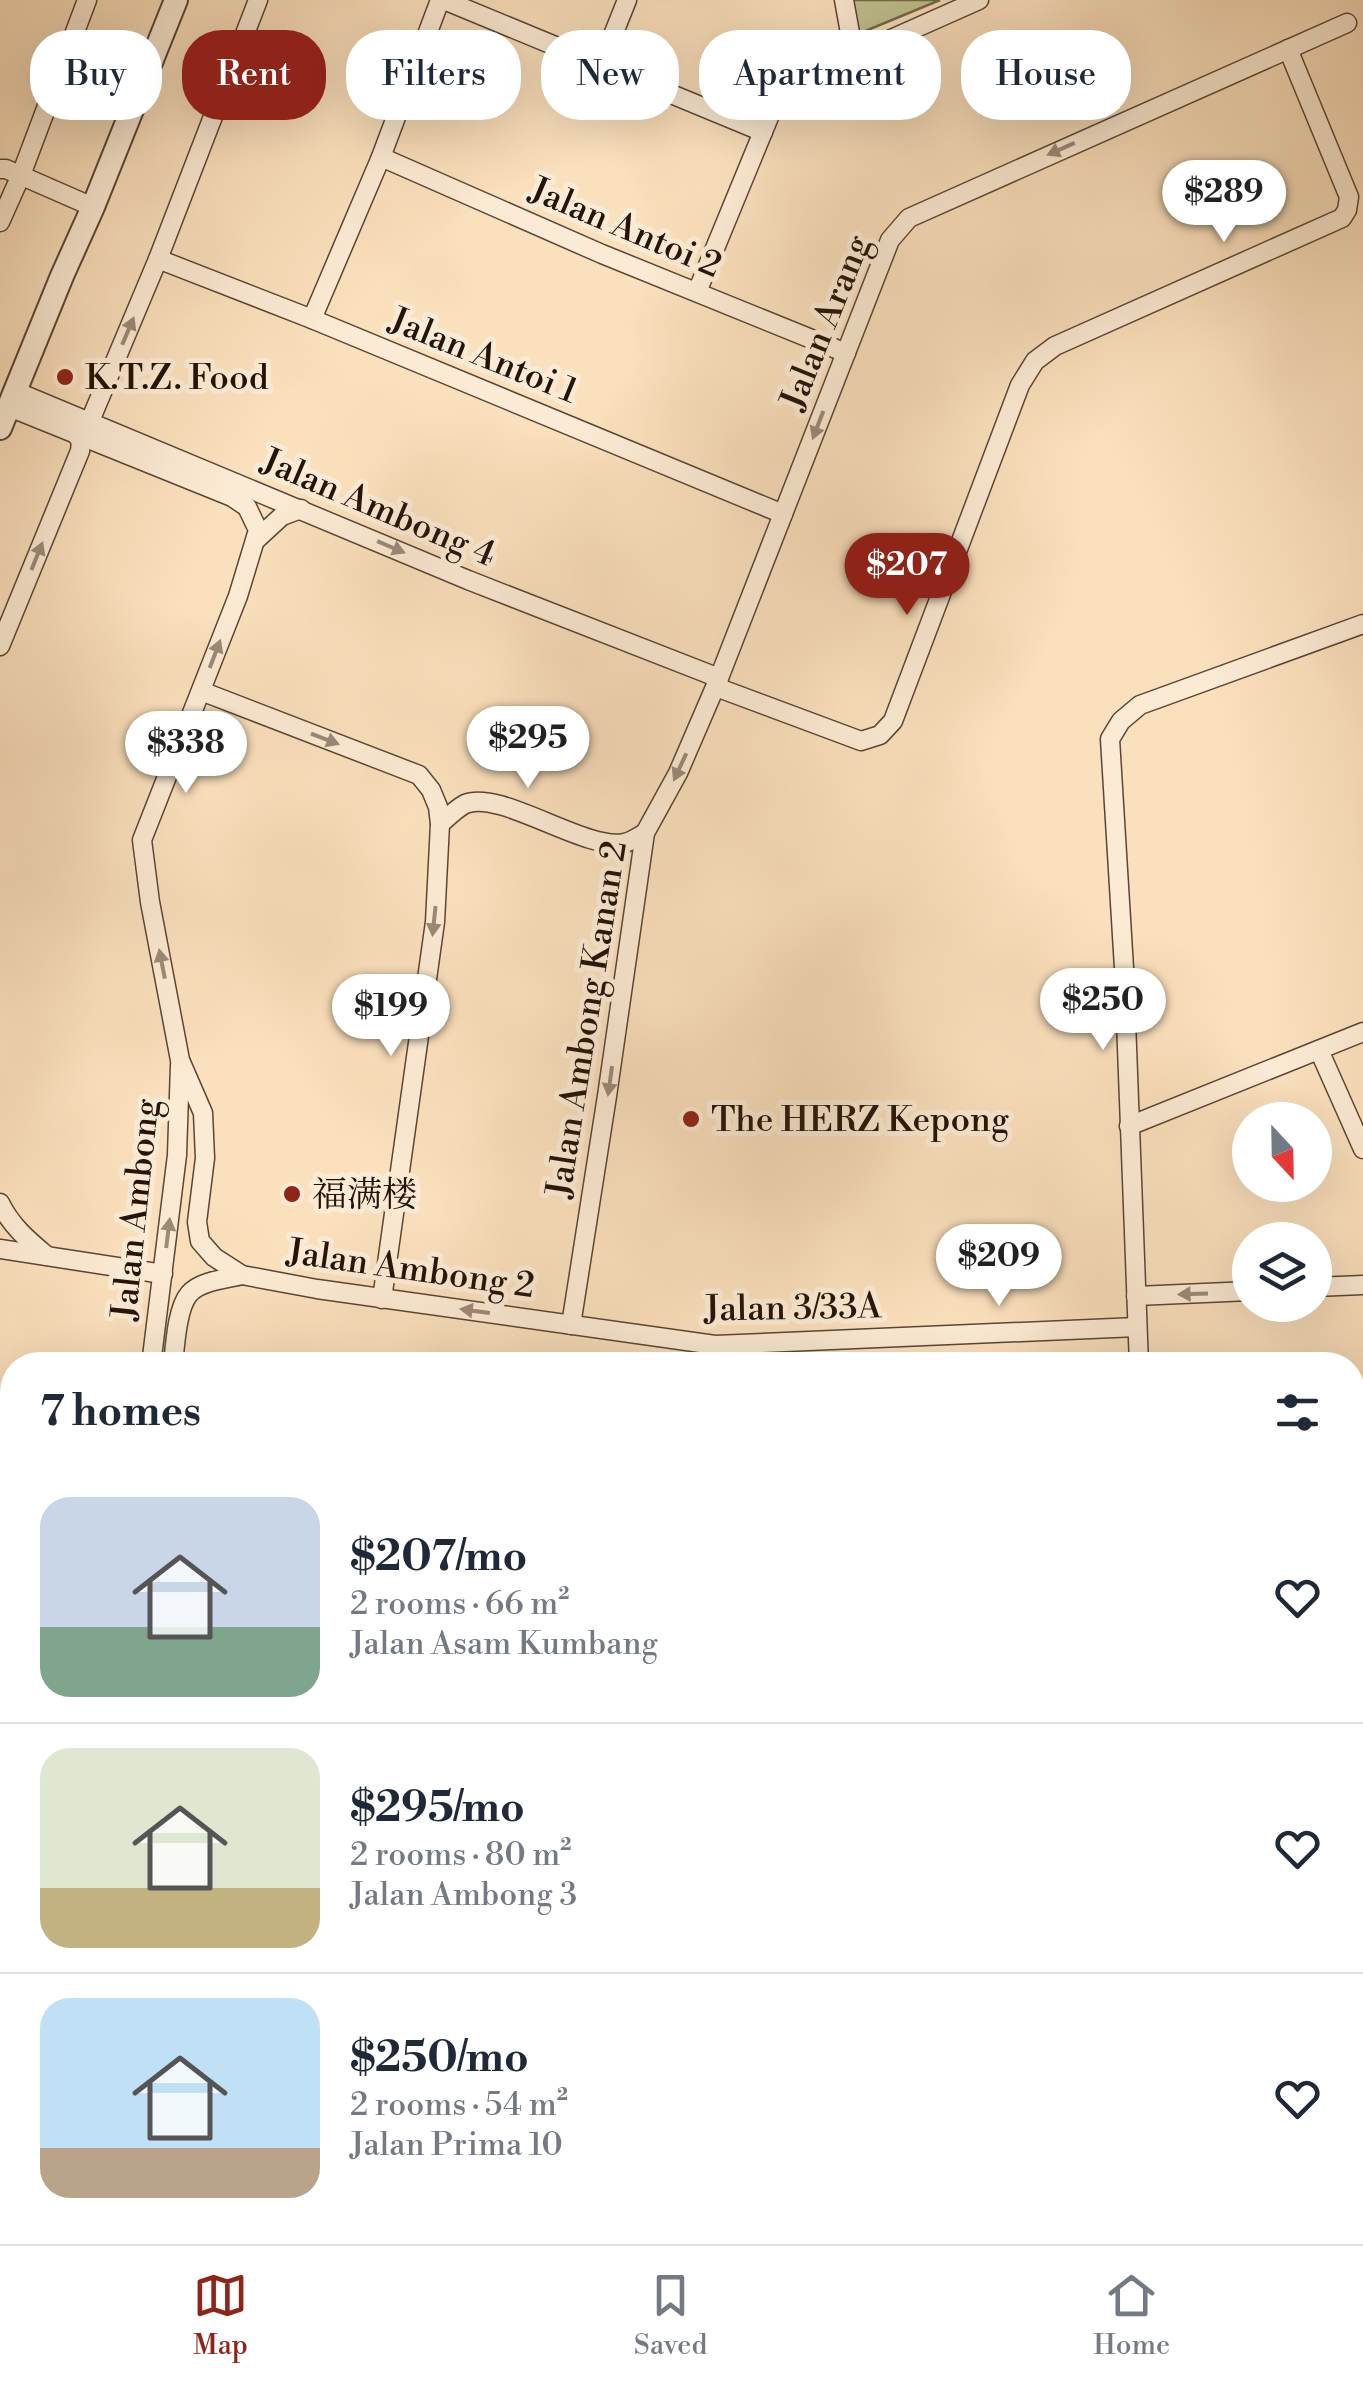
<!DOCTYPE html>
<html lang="en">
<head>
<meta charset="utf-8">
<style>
  :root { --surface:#fff; --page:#f6f6f7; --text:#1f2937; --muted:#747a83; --line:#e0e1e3; --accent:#8f2418 }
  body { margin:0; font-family:"Libre Bodoni","Noto Serif SC",serif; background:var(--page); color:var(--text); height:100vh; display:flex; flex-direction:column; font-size:38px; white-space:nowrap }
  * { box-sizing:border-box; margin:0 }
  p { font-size:32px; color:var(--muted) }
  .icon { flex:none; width:55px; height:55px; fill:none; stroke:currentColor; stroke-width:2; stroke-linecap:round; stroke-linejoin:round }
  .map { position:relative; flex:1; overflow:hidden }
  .sheet { position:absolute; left:0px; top:1352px; width:1365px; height:892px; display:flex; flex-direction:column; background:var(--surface); border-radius:40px 40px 0 0; box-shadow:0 10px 40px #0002 }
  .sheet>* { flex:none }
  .hud { position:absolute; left:30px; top:30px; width:1305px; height:90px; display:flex; gap:20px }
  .needle { width:65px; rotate:158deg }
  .buttons { position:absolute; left:1232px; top:1102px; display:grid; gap:20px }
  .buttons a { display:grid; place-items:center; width:100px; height:100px; border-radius:50%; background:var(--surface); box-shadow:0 10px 40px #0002; font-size:50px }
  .price { position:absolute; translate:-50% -85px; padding:0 22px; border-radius:35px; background:#fff; color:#222; font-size:32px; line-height:65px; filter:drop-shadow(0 2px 5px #0008) }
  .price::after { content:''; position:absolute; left:50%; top:60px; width:30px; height:22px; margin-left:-15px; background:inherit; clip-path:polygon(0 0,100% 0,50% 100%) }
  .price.selected { background:var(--accent); color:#fff }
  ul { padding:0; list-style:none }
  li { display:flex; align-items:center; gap:30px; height:250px; padding:0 40px }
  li+li { border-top:2px solid var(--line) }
  li span { display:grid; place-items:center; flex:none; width:280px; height:200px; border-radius:30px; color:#555 }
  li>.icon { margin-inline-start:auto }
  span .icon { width:120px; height:120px; fill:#fffc; stroke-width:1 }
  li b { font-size:42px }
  h2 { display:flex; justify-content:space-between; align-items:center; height:120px; padding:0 40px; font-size:42px }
  .pill { padding:0 35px; border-radius:40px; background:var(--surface); box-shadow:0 10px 40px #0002; font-size:35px; line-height:90px }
  .pill.selected { background:var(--accent); color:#fff }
  .menu { display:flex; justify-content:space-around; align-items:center; height:140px; border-top:2px solid var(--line); background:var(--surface); font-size:28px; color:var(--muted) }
  .menu a { display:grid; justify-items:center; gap:5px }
  .menu .selected { color:var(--accent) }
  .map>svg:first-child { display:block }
  .green { fill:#c0c290; stroke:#726a4c; stroke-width:2.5 }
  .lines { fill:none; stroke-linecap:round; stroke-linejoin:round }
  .minor-casing { stroke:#5a4634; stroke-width:21 }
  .tertiary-casing { stroke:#5a4634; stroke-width:26 }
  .primary-casing { stroke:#241307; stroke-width:31 }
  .minor { stroke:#fcebd4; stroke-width:18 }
  .tertiary { stroke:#fcebd4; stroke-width:22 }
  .primary { stroke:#eec07e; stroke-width:28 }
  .rail { stroke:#241307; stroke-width:6; stroke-dasharray:18 18; stroke-linecap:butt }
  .oneway { fill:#9b8a78 }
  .poi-dot { fill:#8f2418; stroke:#fcebd4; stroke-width:4 }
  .labels { text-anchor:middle; stroke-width:10; stroke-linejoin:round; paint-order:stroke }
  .street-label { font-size:35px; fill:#241307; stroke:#fcebd4 }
  .poi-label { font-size:35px; fill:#241307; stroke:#fcebd4; text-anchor:start }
</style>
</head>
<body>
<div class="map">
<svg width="1363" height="2244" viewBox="0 0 1363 2244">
  <rect width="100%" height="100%" fill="#fbe0bd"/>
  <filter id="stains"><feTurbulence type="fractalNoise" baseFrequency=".002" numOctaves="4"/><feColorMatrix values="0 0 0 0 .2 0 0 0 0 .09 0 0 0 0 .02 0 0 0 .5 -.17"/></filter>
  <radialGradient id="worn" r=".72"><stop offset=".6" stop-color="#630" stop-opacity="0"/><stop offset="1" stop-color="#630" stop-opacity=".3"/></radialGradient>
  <path class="green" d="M844,0H940L851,37Z"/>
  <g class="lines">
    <g class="minor-casing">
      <g id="minor">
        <path d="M444,0L763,132"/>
        <path d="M844,0L854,55"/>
        <path d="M601,65L627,0"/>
        <path d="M381,157L602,254L846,353"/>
        <path d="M0,169H6L93,207"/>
        <path d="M0,222L21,175L87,0"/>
        <path d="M158,259L312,319L783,514"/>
        <path d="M697,292L781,88L979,0"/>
        <path d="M312,319L381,157L440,0"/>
        <path d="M15,391L468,580L719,678"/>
        <path d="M9,407L232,497L247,507L258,530L238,596L142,840L150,902L180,1060L203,1113L205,1158L197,1222L200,1241L214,1257L242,1275L317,1289L715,1345L1137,1327"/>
        <path d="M90,421L158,259L258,0"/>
        <path d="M257,539L282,516L301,509"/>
        <path d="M0,646L80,451L81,441L75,433"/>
        <path d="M716,687L861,741L880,735L893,721L1020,385L1035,361L1055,346L1342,218L1347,210L1349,197L1288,49"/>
        <path d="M201,691L419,775L431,790L438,807L440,824L435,922L382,1299"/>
        <path d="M440,824C448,817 456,809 465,804C500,789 585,851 624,843C631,842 639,836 645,833"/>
        <path d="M1319,1050L1363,1149"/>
        <path d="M1129,1126L1363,1032"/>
        <path d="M0,1203C11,1226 28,1240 47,1256"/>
        <path d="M0,1249L163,1274"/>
        <path d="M1315,1287L1363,1285"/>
        <path d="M1136,1296L1250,1291"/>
        <path d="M571,1325L607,1096L645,833L678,773L719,678L890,240L909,218L1347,23"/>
        <path d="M151,1365L177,1155L180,1065"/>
        <path d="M173,1365C175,1346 177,1308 189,1294C200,1281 226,1279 242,1275"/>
        <path d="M1139,1365L1124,968L1110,739L1121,721L1140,705L1363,624"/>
        <path d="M0,1439L12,1441"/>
        <path d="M1352,1510L1363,1509"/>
        <path d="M0,1700L12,1702"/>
        <path d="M0,1938L12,1940"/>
        <path d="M0,2054L12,2056"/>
        <path d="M0,2228L12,2230"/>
        <path d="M31,2232L118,2244"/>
        <path d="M598,2232L688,2241L932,2232"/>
        <path d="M1126,2232V2244"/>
        <path d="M196,2244L197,2232"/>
        <path d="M264,2244L265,2232"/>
      </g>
    </g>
    <g class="tertiary-casing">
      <path id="tertiary" d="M0,428L62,276L93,207L176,0"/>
    </g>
    <g class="primary-casing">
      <g id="primary">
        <path d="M0,1480L12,1482"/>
        <path d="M0,1515L12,1516"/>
        <path d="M0,1550L12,1552"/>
        <path d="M1352,1598H1363"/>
        <path d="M1352,1644L1363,1643"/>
      </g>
    </g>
    <use href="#minor" class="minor"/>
    <use href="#tertiary" class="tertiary"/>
    <use href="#primary" class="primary"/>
    <g class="rail">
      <path d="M0,1594L12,1596"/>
      <path d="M0,1644L12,1645"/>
      <path d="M1352,1686H1363"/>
      <path d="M1352,1733H1363"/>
    </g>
  </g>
  <defs><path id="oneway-solid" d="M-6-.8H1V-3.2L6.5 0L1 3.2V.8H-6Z" transform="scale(2.5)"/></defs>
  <g class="oneway">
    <use href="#oneway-solid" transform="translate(1061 149) rotate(156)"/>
    <use href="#oneway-solid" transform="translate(128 331) rotate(-67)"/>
    <use href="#oneway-solid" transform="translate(818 425) rotate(111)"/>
    <use href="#oneway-solid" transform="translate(391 547) rotate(23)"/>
    <use href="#oneway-solid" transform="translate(37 556) rotate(-68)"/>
    <use href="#oneway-solid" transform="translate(215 654) rotate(-69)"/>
    <use href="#oneway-solid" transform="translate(325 739) rotate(21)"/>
    <use href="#oneway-solid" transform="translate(680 767) rotate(115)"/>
    <use href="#oneway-solid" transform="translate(434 921) rotate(96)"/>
    <use href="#oneway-solid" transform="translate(162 964) rotate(-101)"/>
    <use href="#oneway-solid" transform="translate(610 1081) rotate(98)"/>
    <use href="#oneway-solid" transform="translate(168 1233) rotate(-83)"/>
    <use href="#oneway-solid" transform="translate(1193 1294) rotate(178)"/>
    <use href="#oneway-solid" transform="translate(475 1311) rotate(-172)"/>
  </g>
  <g class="poi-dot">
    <circle cx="65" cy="377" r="10"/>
    <circle cx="691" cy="1119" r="10"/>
    <circle cx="292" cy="1194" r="10"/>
  </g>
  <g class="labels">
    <g class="street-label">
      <text transform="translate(626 227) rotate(23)" y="12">Jalan Antoi 2</text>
      <text transform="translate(825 322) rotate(-68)" y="12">Jalan Arang</text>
      <text transform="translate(484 355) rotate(22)" y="12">Jalan Antoi 1</text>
      <text transform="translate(379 507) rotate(23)" y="12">Jalan Ambong 4</text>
      <text transform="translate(586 1019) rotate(-81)" y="12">Jalan Ambong Kanan 2</text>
      <text transform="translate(135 1209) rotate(-84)" y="12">Jalan Ambong</text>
      <text transform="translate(411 1268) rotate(8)" y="12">Jalan Ambong 2</text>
      <text transform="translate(793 1307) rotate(-1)" y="12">Jalan 3/33A</text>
    </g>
    <g class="poi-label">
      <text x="85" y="389">K.T.Z. Food</text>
      <text x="711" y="1131">The HERZ Kepong</text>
      <text x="312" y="1206">福满楼</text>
    </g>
  </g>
  <rect width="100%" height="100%" filter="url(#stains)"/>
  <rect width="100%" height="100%" fill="url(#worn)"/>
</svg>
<div class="buttons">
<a><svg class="needle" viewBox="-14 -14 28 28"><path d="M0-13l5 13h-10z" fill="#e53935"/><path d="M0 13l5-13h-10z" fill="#747a83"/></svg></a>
<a><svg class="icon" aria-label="layers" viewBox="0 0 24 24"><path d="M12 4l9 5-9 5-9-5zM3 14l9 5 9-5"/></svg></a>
</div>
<b class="price" style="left:1224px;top:245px">$289</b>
<b class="price selected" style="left:907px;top:618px">$207</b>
<b class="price" style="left:528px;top:791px">$295</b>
<b class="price" style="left:186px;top:796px">$338</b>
<b class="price" style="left:1103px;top:1053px">$250</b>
<b class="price" style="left:391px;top:1059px">$199</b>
<b class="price" style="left:999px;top:1309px">$209</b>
<div class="hud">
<a class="pill">Buy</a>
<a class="pill selected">Rent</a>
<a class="pill">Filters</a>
<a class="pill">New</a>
<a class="pill">Apartment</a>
<a class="pill">House</a>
</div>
<section class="sheet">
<h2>7 homes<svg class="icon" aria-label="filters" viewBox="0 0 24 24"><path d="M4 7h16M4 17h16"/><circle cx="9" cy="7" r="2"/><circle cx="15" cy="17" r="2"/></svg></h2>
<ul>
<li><span style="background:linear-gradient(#c9d6e8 65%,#7fa58c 0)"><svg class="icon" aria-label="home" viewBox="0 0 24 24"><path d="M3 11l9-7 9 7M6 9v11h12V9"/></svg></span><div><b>$207/mo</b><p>2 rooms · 66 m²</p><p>Jalan Asam Kumbang</p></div><svg class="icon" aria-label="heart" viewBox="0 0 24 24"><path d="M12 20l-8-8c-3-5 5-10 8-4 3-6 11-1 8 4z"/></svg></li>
<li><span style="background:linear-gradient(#dfe7d0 70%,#c2b280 0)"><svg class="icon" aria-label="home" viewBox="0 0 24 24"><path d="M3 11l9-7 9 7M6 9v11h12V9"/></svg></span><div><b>$295/mo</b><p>2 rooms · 80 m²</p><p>Jalan Ambong 3</p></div><svg class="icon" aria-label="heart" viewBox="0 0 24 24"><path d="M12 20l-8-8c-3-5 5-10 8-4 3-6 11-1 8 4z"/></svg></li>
<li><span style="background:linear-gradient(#bfe0f5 75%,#b9a48a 0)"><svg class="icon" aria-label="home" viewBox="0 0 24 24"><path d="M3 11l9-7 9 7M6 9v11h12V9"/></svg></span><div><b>$250/mo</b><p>2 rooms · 54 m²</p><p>Jalan Prima 10</p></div><svg class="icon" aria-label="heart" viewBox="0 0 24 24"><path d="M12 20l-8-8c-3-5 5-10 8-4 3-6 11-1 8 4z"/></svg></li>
</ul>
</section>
</div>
<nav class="menu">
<a class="selected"><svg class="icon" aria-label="map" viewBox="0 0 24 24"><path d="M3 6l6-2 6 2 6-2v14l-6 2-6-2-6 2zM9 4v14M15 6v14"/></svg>Map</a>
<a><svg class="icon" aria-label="saved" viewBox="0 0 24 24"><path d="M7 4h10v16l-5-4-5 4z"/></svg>Saved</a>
<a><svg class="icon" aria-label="home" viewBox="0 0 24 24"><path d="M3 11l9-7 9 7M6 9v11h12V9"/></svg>Home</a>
</nav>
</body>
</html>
